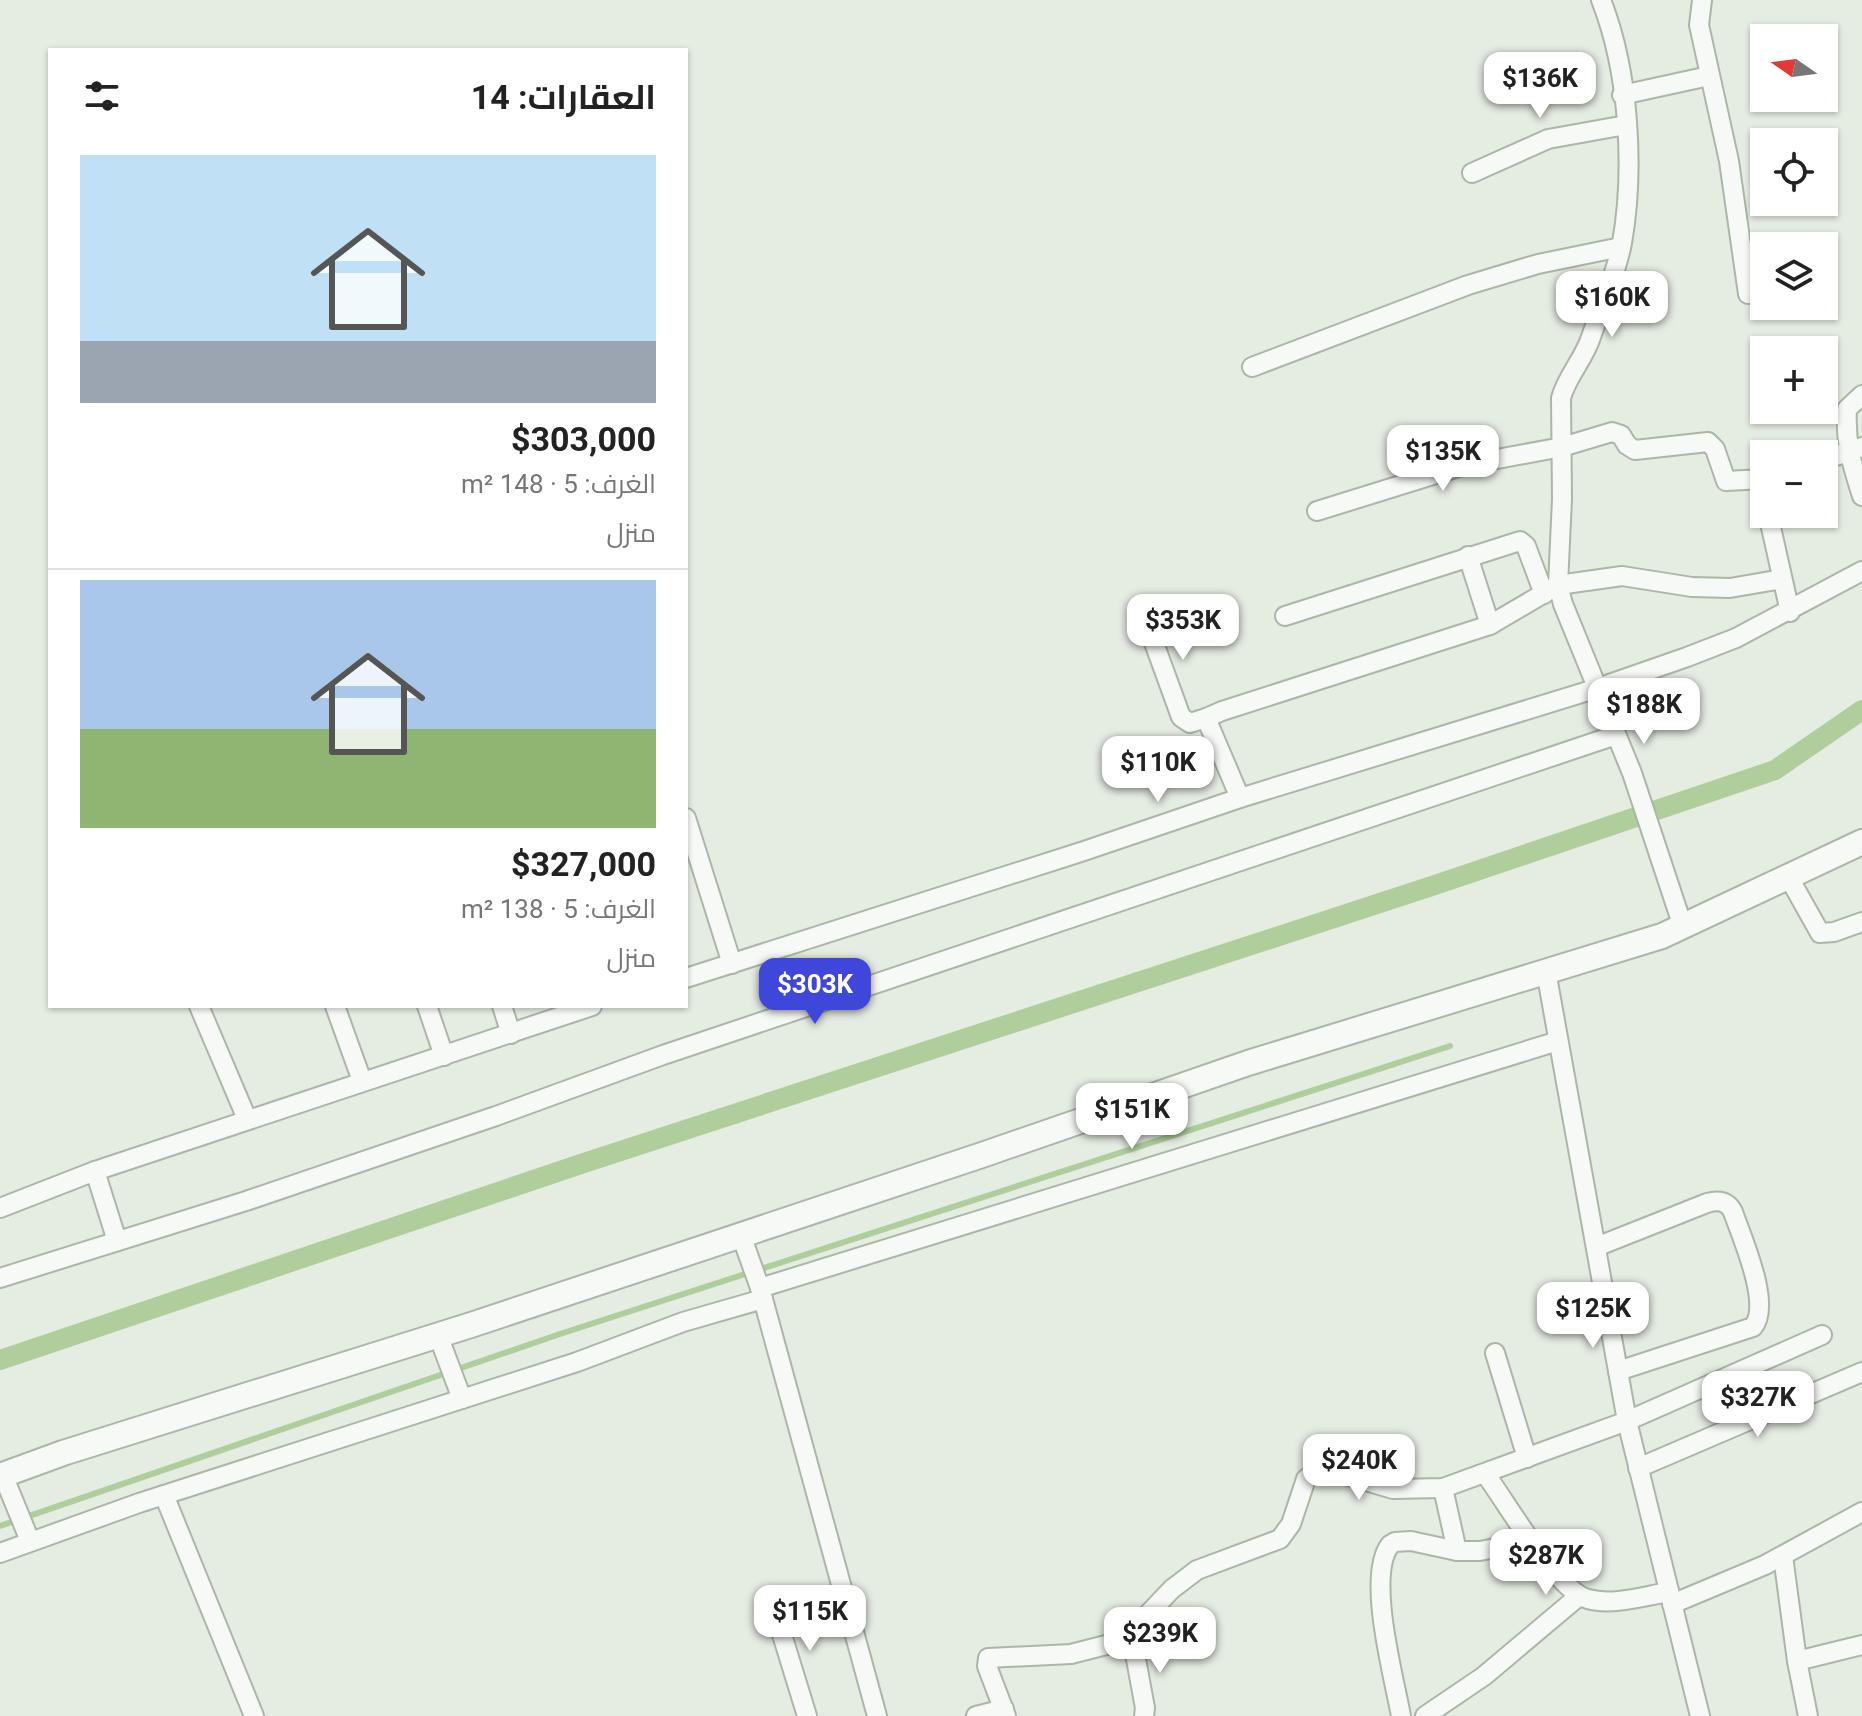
<!DOCTYPE html>
<html lang="ar">
<head>
<meta charset="utf-8">
<style>
  :root { --surface:#fff; --page:#f2f2f2; --text:#222; --muted:#767676; --line:#e0e0e0; --accent:#3e47da }
  body { margin:0; font-family:Roboto,Cairo,sans-serif; background:var(--page); color:var(--text); direction:rtl; height:100vh; display:flex; flex-direction:column; font-size:30px; white-space:nowrap }
  * { box-sizing:border-box; margin:0 }
  p { font-size:26px; color:var(--muted) }
  .icon { flex:none; width:44px; height:44px; fill:none; stroke:currentColor; stroke-width:2; stroke-linecap:round; stroke-linejoin:round }
  .map { position:relative; flex:1; overflow:hidden; direction:ltr }
  .sheet { position:absolute; left:48px; top:48px; width:640px; height:960px; display:flex; flex-direction:column; background:var(--surface); border-radius:0px; box-shadow:0 2px 6px #0004; direction:rtl }
  .sheet>* { flex:none }
  .needle { width:52px; rotate:284deg }
  .buttons { position:absolute; left:1750px; top:24px; display:grid; gap:16px }
  .buttons a { display:grid; place-items:center; width:88px; height:88px; border-radius:0px; background:var(--surface); box-shadow:0 2px 6px #0004; font-size:40px }
  .price { position:absolute; translate:-50% -68px; padding:0 18px; border-radius:16px; background:#fff; color:#222; font-size:26px; line-height:52px; filter:drop-shadow(0 2px 4px #0008) }
  .price::after { content:''; position:absolute; left:50%; top:48px; width:24px; height:18px; margin-left:-12px; background:inherit; clip-path:polygon(0 0,100% 0,50% 100%) }
  .price.selected { background:var(--accent); color:#fff }
  ul { padding:0; list-style:none }
  li { display:grid; align-content:center; gap:16px; height:424px; padding:0 32px }
  li+li { border-top:2px solid var(--line) }
  li span { display:grid; place-items:center; height:248px; border-radius:0px; color:#555 }
  li>.icon { margin-inline-start:auto }
  span .icon { width:144px; height:144px; fill:#fffc; stroke-width:1 }
  li b { font-size:34px }
  h2 { display:flex; justify-content:space-between; align-items:center; height:96px; padding:0 32px; font-size:34px }
  .map>svg:first-child { display:block }
  .lines { fill:none; stroke-linecap:round; stroke-linejoin:round }
  .stream { stroke:#afce9b; stroke-width:6 }
  .canal { stroke:#afce9b; stroke-width:20 }
  .minor-casing { stroke:#abb7a6; stroke-width:22 }
  .tertiary-casing { stroke:#abb7a6; stroke-width:28 }
  .minor { stroke:#f6f9f5; stroke-width:18 }
  .tertiary { stroke:#f6f9f5; stroke-width:24 }
</style>
</head>
<body>
<div class="map">
<svg width="1862" height="1716" viewBox="0 0 1862 1716">
  <rect width="100%" height="100%" fill="#e5ece2"/>
  <g class="lines">
    <path class="stream" d="M0,1526L563,1333L1450,1046"/>
    <path class="canal" d="M0,1360L587,1162L1435,885L1775,770L1862,710"/>
    <g class="minor-casing">
      <g id="minor">
        <path d="M1601,0C1629,71 1635,168 1622,243C1616,275 1601,307 1591,337C1584,359 1567,376 1561,398L1562,499L1558,585L1563,604L1632,773L1683,927"/>
        <path d="M1702,0L1699,25L1729,161L1748,294"/>
        <path d="M1622,95L1709,76"/>
        <path d="M1472,173L1548,139L1626,125"/>
        <path d="M1252,367L1468,285L1538,264L1621,247"/>
        <path d="M1862,395L1847,409C1845,443 1852,465 1862,496"/>
        <path d="M1824,460L1862,447"/>
        <path d="M1317,511L1465,465L1562,447L1612,432L1621,435L1627,445L1635,450L1708,442L1715,449L1726,481L1764,479"/>
        <path d="M1768,514L1790,612"/>
        <path d="M1468,556L1490,625"/>
        <path d="M1285,616L1520,541L1526,546L1544,594"/>
        <path d="M1149,629L1181,717L1190,723L1206,718"/>
        <path d="M1240,798L1206,718L1222,711L1490,625L1558,585L1622,576L1692,587L1730,588L1782,579"/>
        <path d="M686,818L732,964"/>
        <path d="M1788,876L1820,933L1834,932L1862,922"/>
        <path d="M1546,971L1627,1421L1700,1716"/>
        <path d="M686,978L1084,851L1240,798L1598,688L1687,657L1736,638L1862,571"/>
        <path d="M199,1006L247,1119"/>
        <path d="M335,1006L362,1081"/>
        <path d="M427,1006L444,1056"/>
        <path d="M502,1006L511,1034"/>
        <path d="M95,1171L592,1006"/>
        <path d="M0,1208L95,1171L117,1241"/>
        <path d="M741,1235L760,1288"/>
        <path d="M1596,1247L1707,1203C1718,1200 1727,1200 1733,1212C1742,1238 1772,1305 1753,1327L1618,1371"/>
        <path d="M0,1278L246,1201L496,1116L663,1055L1616,735"/>
        <path d="M438,1335L462,1399"/>
        <path d="M1495,1353L1527,1458"/>
        <path d="M1638,1468L1862,1372"/>
        <path d="M3,1475L30,1541"/>
        <path d="M1486,1475C1507,1503 1557,1591 1588,1599C1613,1606 1644,1596 1669,1592"/>
        <path d="M164,1495L254,1716"/>
        <path d="M1457,1551H1480L1532,1541"/>
        <path d="M0,1553L139,1503L577,1362L683,1322L763,1299"/>
        <path d="M1783,1556L1797,1661L1862,1645"/>
        <path d="M772,1602L807,1716"/>
        <path d="M1672,1604L1765,1565L1862,1512"/>
        <path d="M1131,1632L1145,1708L1144,1716"/>
        <path d="M1797,1661L1808,1716"/>
        <path d="M877,1716L760,1288L1558,1041"/>
        <path d="M976,1716L1004,1709"/>
        <path d="M1006,1716L987,1666L988,1658L1071,1654L1110,1644L1131,1632L1172,1589L1197,1570L1280,1539L1291,1524L1306,1479L1317,1470L1332,1471L1393,1489L1443,1488L1627,1421L1822,1335"/>
        <path d="M1401,1716C1394,1677 1366,1576 1390,1545L1395,1542L1411,1541L1457,1551L1443,1488"/>
        <path d="M1425,1716L1484,1676L1579,1596"/>
      </g>
    </g>
    <g class="tertiary-casing">
      <path id="tertiary" d="M0,1476L63,1453L471,1325L982,1155L1248,1063L1662,936L1862,842"/>
    </g>
    <use href="#minor" class="minor"/>
    <use href="#tertiary" class="tertiary"/>
  </g>
</svg>
<div class="buttons">
<a><svg class="needle" viewBox="-14 -14 28 28"><path d="M0-13l5 13h-10z" fill="#e53935"/><path d="M0 13l5-13h-10z" fill="#767676"/></svg></a>
<a><svg class="icon" aria-label="locate" viewBox="0 0 24 24"><circle cx="12" cy="12" r="6"/><path d="M12 2v4M12 18v4M2 12h4M18 12h4"/></svg></a>
<a><svg class="icon" aria-label="layers" viewBox="0 0 24 24"><path d="M12 4l9 5-9 5-9-5zM3 14l9 5 9-5"/></svg></a>
<a>+</a>
<a>−</a>
</div>
<b class="price" style="left:1540px;top:120px">$136K</b>
<b class="price" style="left:1612px;top:339px">$160K</b>
<b class="price" style="left:1443px;top:493px">$135K</b>
<b class="price" style="left:1183px;top:662px">$353K</b>
<b class="price" style="left:1644px;top:746px">$188K</b>
<b class="price" style="left:1158px;top:804px">$110K</b>
<b class="price selected" style="left:815px;top:1026px">$303K</b>
<b class="price" style="left:1132px;top:1151px">$151K</b>
<b class="price" style="left:1593px;top:1350px">$125K</b>
<b class="price" style="left:1758px;top:1439px">$327K</b>
<b class="price" style="left:1359px;top:1502px">$240K</b>
<b class="price" style="left:1546px;top:1597px">$287K</b>
<b class="price" style="left:810px;top:1653px">$115K</b>
<b class="price" style="left:1160px;top:1675px">$239K</b>
<section class="sheet">
<h2>العقارات: 14<svg class="icon" aria-label="filters" viewBox="0 0 24 24"><path d="M4 7h16M4 17h16"/><circle cx="9" cy="7" r="2"/><circle cx="15" cy="17" r="2"/></svg></h2>
<ul>
<li><span style="background:linear-gradient(#bfe0f5 75%,#9aa5b1 0)"><svg class="icon" aria-label="home" viewBox="0 0 24 24"><path d="M3 11l9-7 9 7M6 9v11h12V9"/></svg></span><div><b>$303,000</b><p>الغرف: 5 · 148 m²</p><p>منزل</p></div></li>
<li><span style="background:linear-gradient(#a9c7e8 60%,#8fb573 0)"><svg class="icon" aria-label="home" viewBox="0 0 24 24"><path d="M3 11l9-7 9 7M6 9v11h12V9"/></svg></span><div><b>$327,000</b><p>الغرف: 5 · 138 m²</p><p>منزل</p></div></li>
</ul>
</section>
</div>
</body>
</html>
